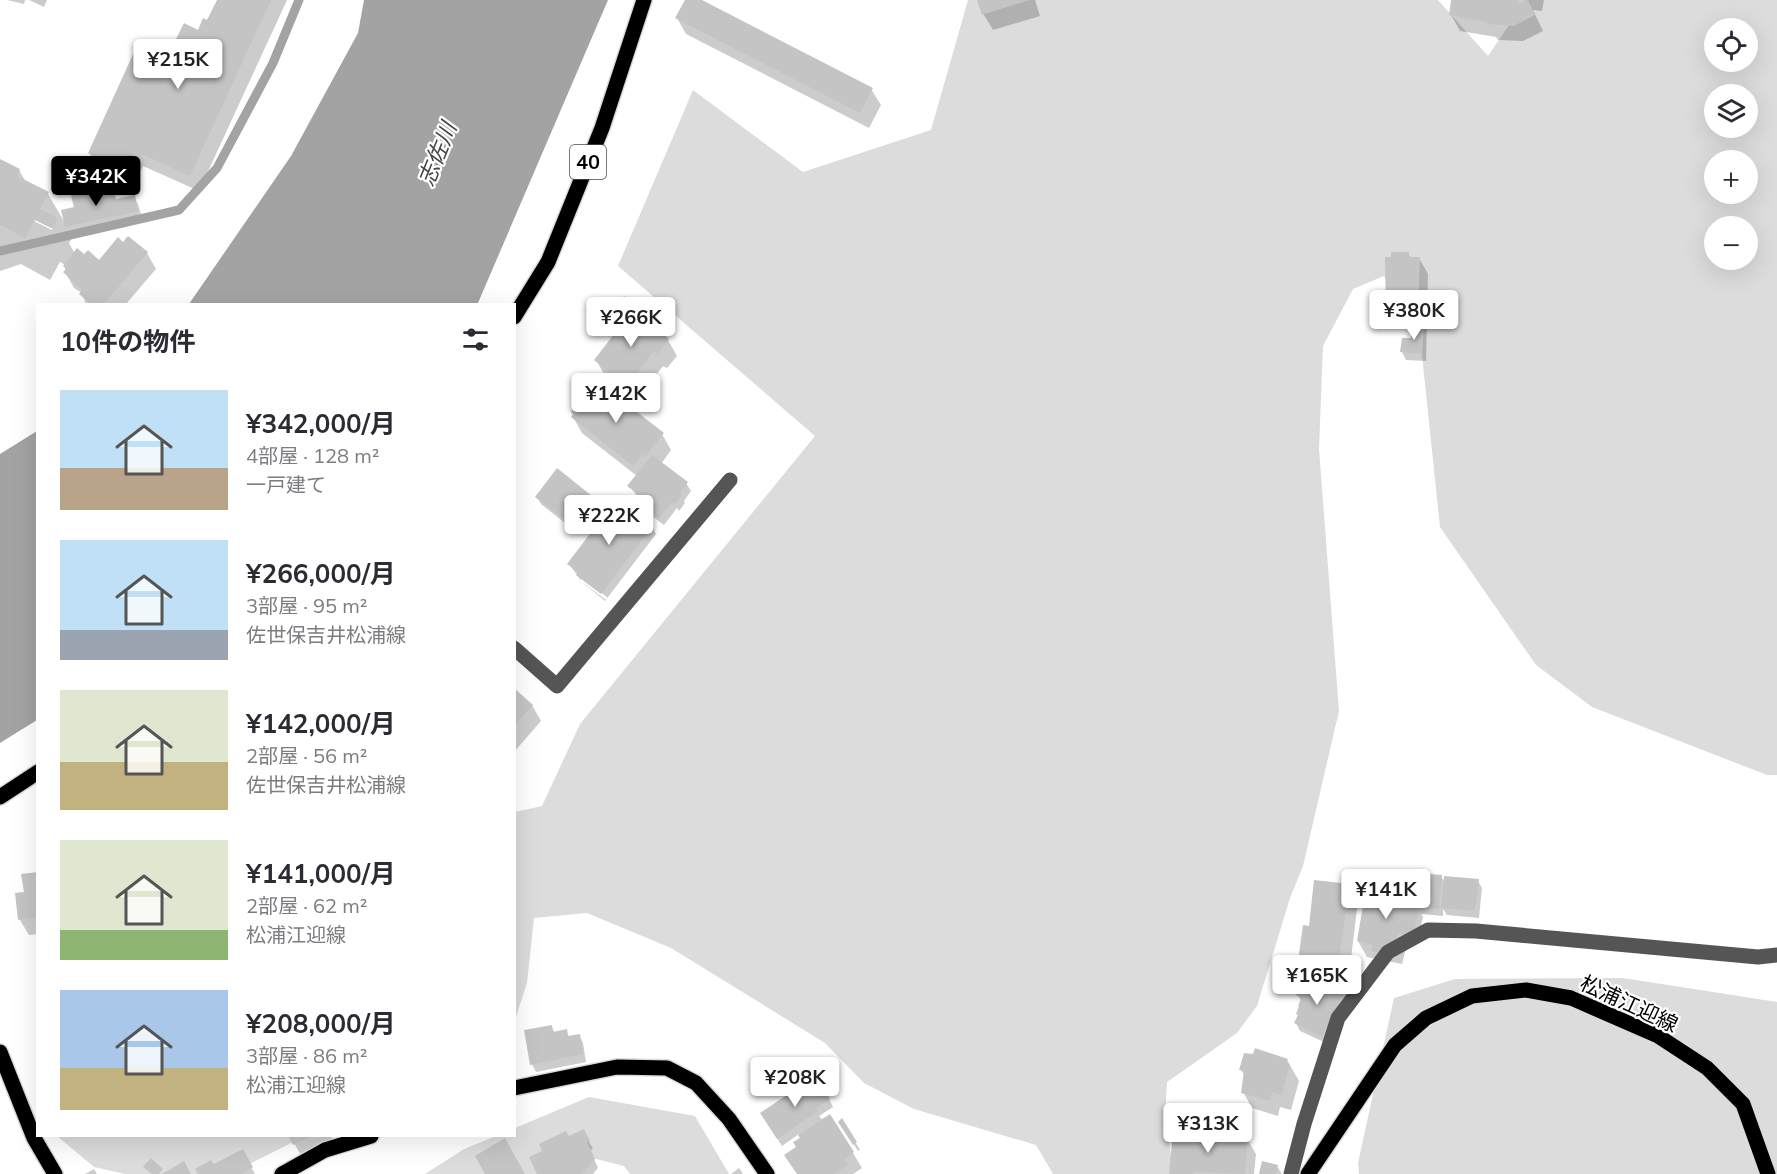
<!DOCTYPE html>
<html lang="ja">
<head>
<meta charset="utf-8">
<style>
  :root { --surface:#fff; --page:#f2f2f3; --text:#2b2b33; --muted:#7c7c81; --accent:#000 }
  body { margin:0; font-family:Mulish,"Noto Sans JP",sans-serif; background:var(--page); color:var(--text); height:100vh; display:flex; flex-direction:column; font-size:22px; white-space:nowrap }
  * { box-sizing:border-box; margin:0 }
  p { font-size:20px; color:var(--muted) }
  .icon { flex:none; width:33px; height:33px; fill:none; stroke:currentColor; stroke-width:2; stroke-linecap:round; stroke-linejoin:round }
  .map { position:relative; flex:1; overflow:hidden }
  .sheet { position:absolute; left:36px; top:303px; width:480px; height:834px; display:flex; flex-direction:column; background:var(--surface); border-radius:0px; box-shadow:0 6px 24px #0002 }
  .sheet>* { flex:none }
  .fabs { position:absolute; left:1704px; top:18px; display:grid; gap:12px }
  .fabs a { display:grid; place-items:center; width:54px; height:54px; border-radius:50%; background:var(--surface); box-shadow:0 6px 24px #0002; font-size:30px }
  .price { position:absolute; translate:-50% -51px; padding:0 14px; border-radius:6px; background:#fff; color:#222; font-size:20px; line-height:39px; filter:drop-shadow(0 2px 3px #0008) }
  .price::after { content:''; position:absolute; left:50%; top:36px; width:18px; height:14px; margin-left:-9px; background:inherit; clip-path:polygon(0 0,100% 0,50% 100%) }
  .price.current { background:var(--accent); color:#fff }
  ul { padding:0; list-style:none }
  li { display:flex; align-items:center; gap:18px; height:150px; padding:0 24px }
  li span { display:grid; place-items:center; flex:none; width:168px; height:120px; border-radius:0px; color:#555 }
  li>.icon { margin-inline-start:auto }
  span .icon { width:72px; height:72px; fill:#fffc; stroke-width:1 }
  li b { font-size:26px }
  h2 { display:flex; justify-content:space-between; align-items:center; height:72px; padding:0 24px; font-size:26px }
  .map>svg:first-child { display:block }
  .green { fill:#dcdcdc; fill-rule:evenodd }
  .water { fill:#a3a3a3 }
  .shadow { fill:#0003; fill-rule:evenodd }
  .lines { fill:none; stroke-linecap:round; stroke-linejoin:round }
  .stream { stroke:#a3a3a3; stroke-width:9 }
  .building { fill:#c4c4c4 }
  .major-casing { stroke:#dbdbdb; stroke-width:18 }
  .minor { stroke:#555; stroke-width:15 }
  .major { stroke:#000; stroke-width:15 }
  .labels { text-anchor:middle; stroke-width:4.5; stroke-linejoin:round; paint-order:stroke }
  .shield { fill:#fff; stroke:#4c4c4c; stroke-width:1.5 }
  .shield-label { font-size:20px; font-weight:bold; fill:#000 }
  .street-label { font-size:21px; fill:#000; stroke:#fff }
  .water-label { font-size:22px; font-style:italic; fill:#444; stroke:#fff }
</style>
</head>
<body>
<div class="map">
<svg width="1777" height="1174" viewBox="0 0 1777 1174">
  <rect width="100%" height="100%" fill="#fff"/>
  <g class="green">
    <path d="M968,0H1438L1488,56L1526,0H1777V775H1767L1592,707L1536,665L1440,527L1420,336L1384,276L1353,289L1323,346L1319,449L1339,711L1303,866L1290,898L1257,1006L1237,1033L1167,1082L1165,1118L1174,1174H1053L1036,1145L914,1109L864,1083L825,1043L671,948L587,913L534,918L527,983L515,1020V812L542,806L580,724L815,436L618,266L693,90L803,172L931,130ZM1714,28H1748V62H1714ZM1714,94H1748V128H1714ZM1714,160H1748V194H1714ZM1714,226H1748V260H1714Z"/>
    <path d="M1623,978L1777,1002V1174H1359L1358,1163L1394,998L1455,979Z"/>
    <path d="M589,1097L695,1116L729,1174H630L624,1166L588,1157L572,1174H425L464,1149L496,1136H514L515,1128Z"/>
    <path d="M57,1136H305L230,1174H125L94,1167Z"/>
  </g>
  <g class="water">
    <path d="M364,0H608L478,303L477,304H189L291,156L358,33Z"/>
    <path d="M37,431V720L0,743V454Z"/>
  </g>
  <g class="shadow">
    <path d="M7,0H25L24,4Z"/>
    <path d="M29,0H47L44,7Z"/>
    <path d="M219,0H287L199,191L143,166L134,185L98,169L89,153L186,61L190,53L181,49L177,41L199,31L208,22Z"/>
    <path d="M686,0H698L871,89L881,105L869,128L686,34L677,18Z"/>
    <path d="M979,0H1035L1040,16L993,30L984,15Z"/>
    <path d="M1452,0H1544L1542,11L1533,10L1543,31L1523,41L1498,40L1496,37L1460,31L1451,15Z"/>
    <path d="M0,160L19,170L26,182L48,194L65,223L92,188L97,198L117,200L134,197L138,204L142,218L71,233L73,237L69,243L75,254L99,262L123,244L147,253L156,269L126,304H86L82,293L74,288L65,272V265L60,262L50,280L21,264L0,271ZM29,216L52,227V230L28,218Z"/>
    <path d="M1408,254L1411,258H1419L1428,274L1426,361L1406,360L1402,352L1412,340L1413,329H1397L1388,313Z"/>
    <path d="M619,305H634L639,313L636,316L668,340L677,356L667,368L663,366L636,401L605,376L596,360L630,317L624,312Z"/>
    <path d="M573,417L662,434L671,450L661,464L686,483L691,491L684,501L685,503L679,511L677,508L664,525L640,507L636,499L638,497L629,486L637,476L582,433Z"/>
    <path d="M537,497H591L596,504L575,531L541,504Z"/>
    <path d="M629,509L652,526L656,534L605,601L582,582L569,564ZM581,577L608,598L606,600L581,581Z"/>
    <path d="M514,690L532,705L541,721L514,752Z"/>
    <path d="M38,873V934L29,935L20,920L17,894L26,893Z"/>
    <path d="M1441,877L1445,882L1478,881L1482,888L1479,918L1447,915L1443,909V916L1421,914L1423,917L1417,943L1408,941L1402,964L1367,957L1358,941L1369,890L1367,886H1390L1396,895L1412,899L1415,904Z"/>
    <path d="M1349,885L1358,901L1346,999L1326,1043L1300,1031L1296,1023L1301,1001L1298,995L1309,982L1304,975L1305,970L1300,961L1310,927Z"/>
    <path d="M551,1026L555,1033L566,1031L569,1037L579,1035L583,1043L586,1062L536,1072L532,1064Z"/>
    <path d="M1254,1055L1287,1060L1299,1081L1291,1110L1280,1107L1278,1116L1252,1108L1243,1092L1245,1076L1241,1070Z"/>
    <path d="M829,1099L833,1107L819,1116L853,1153L862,1168L853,1174H797V1148L802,1138L799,1134L782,1146L766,1121Z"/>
    <path d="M842,1120L860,1150L858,1151L844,1129Z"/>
    <path d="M583,1131L593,1149L590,1150L598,1168L593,1174H539Z"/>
    <path d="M290,1136H331L335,1144L303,1159Z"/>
    <path d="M1247,1139L1256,1154L1254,1174H1171Z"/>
    <path d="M242,1151L255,1174H198L213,1166Z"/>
    <path d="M1277,1166L1282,1174H1261Z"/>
    <path d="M739,1168L743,1174H731Z"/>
    <path d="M94,1169L97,1174H85Z"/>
  </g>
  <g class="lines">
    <path class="stream" d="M0,251L179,210L217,168L273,63L299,0"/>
  </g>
  <g class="building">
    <path d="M217,0H271L190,176L134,151L125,170L88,153L140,39L185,59L190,48L175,41L184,23L198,30L203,18L207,20Z"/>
    <path d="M685,0H702L873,88L860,113L675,18Z"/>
    <path d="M977,0H1029L982,15Z"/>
    <path d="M1451,0H1518L1517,4L1528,0L1535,15L1514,26L1487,24L1488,22L1449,15Z"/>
    <path d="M0,159L20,169L17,176L49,192L40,209L56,217L57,220L54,227L51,228L35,220L25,238L0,225Z"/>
    <path d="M93,186L95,197L114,193L116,199L135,195L138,211L65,227L61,210L74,207L70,192Z"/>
    <path d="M128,236L148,252L104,304H91L79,294L82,290L63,272L66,269L63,266L77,248L84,254L88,250L99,260L118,237L123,242Z"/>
    <path d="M1391,252H1409V257H1420L1418,314H1386L1385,257H1391Z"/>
    <path d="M624,296L636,304L629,313L618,305Z"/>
    <path d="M632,311L669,339L657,354L654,351L627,386L594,360Z"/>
    <path d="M1412,324L1424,325L1422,354L1400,352L1402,338H1411Z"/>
    <path d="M596,380L664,433L645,457L642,455L633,466L571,417L573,414L571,412Z"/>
    <path d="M652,455L688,482L680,493L682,495L675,504L672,502L659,518L634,499L638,494L627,486Z"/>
    <path d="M557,468L592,496L571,524L535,497Z"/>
    <path d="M614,502L626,510L628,507L653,525L601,594L576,575L578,572L567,564Z"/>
    <path d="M514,688L533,705L514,726Z"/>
    <path d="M38,872V917L18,920L15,893L24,892L21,874Z"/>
    <path d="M1417,873L1442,875L1439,909L1413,906Z"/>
    <path d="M1444,876L1479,879L1475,911L1441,908Z"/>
    <path d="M1314,880L1350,884L1336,980L1303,976L1305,962L1298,961L1303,925L1309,926Z"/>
    <path d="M1367,880L1391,885L1390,892L1366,886Z"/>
    <path d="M1366,888L1413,898L1412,907L1419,908L1413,937L1398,933L1394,949L1384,954L1371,951L1373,945L1357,941Z"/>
    <path d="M1304,979L1311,982L1312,980L1323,986L1325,982L1343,990L1341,993L1343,994L1322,1037L1294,1023L1298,1015L1296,1014L1299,1006H1298L1301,999H1303L1296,995Z"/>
    <path d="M552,1025L553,1032L567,1029L568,1036L580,1034L583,1054L530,1065L524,1030Z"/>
    <path d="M1255,1048L1288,1059L1286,1063L1290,1064L1282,1095L1272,1092L1270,1101L1241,1093L1244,1071L1239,1070L1244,1053L1253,1054Z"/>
    <path d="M815,1076L830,1099L816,1108L818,1111L777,1139L760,1113Z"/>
    <path d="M830,1114L854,1152L844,1159L848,1165L834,1174H797L784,1155L796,1147L793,1142L800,1138L798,1135Z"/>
    <path d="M842,1118L857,1142L853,1145L838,1122Z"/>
    <path d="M584,1129L590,1141L587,1142L595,1159L585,1171L580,1174H537L529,1157L542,1151L539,1144L566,1131L569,1136Z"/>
    <path d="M1173,1131L1248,1137L1245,1174L1194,1172V1174H1169Z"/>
    <path d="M288,1136H312L293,1145Z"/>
    <path d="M505,1138L525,1174H485L475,1156Z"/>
    <path d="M243,1149L253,1167L241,1174H198L195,1169L211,1160L214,1164Z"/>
    <path d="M151,1158L163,1169L159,1174H152L143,1167Z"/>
    <path d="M184,1161L191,1174H161L169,1170Z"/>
    <path d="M1262,1161L1278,1165L1276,1174H1259Z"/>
  </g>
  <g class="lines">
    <g class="major-casing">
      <g id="major">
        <path d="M514,317L548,262L602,128L644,0"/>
        <path d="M0,797L38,772"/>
        <path d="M0,1052L34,1138L55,1174"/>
        <path d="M514,1088L617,1067L667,1068L696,1083L729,1119L767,1174"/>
        <path d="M282,1174L325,1150L371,1136"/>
        <path d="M1308,1174L1395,1045L1426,1018L1472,996L1526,990L1571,998L1658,1036L1707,1068L1743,1104L1768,1174"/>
      </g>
    </g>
    <g class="minor">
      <path d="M514,648L557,686L730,480"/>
      <path d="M1291,1174L1304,1124L1338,1018L1388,952L1428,930L1476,931L1758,957L1777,955"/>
    </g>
    <use href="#major" class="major"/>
  </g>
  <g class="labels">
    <rect class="shield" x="570" y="145" width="36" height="34" rx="4.5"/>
    <g class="shield-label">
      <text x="588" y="169">40</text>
    </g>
    <g class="street-label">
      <text transform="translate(1629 1004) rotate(25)" y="7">松浦江迎線</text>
    </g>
    <g class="water-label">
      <text transform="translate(437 154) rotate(-68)" y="8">志佐川</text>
    </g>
  </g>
</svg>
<div class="fabs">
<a><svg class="icon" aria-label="locate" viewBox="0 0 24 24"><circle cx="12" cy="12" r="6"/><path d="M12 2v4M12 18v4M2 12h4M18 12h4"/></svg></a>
<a><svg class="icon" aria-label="layers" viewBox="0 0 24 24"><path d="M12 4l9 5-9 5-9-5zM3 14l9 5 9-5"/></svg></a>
<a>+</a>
<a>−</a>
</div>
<b class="price" style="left:178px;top:90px">¥215K</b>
<b class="price current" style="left:96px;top:207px">¥342K</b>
<b class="price" style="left:1414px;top:341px">¥380K</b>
<b class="price" style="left:631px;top:348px">¥266K</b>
<b class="price" style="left:616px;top:424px">¥142K</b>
<b class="price" style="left:609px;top:546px">¥222K</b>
<b class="price" style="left:1386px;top:920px">¥141K</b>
<b class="price" style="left:1317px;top:1006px">¥165K</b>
<b class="price" style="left:795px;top:1108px">¥208K</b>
<b class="price" style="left:1208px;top:1154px">¥313K</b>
<section class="sheet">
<h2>10件の物件<svg class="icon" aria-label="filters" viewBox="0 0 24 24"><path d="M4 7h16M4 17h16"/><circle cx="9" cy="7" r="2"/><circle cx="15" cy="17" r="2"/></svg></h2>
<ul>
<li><span style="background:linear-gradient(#bfe0f5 65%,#b9a48a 0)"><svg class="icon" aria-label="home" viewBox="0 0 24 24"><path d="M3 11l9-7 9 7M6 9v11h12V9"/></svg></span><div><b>¥342,000/月</b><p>4部屋 · 128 m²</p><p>一戸建て</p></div></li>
<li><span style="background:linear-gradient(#bfe0f5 75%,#9aa5b1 0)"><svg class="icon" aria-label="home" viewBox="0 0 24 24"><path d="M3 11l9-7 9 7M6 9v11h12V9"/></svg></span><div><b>¥266,000/月</b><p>3部屋 · 95 m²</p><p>佐世保吉井松浦線</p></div></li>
<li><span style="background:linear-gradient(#dfe7d0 60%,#c2b280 0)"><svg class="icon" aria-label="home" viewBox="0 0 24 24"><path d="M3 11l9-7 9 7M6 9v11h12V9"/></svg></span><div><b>¥142,000/月</b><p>2部屋 · 56 m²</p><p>佐世保吉井松浦線</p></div></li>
<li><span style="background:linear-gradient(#dfe7d0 75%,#8fb573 0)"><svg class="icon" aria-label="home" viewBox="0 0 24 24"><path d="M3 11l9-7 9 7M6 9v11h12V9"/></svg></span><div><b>¥141,000/月</b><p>2部屋 · 62 m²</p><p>松浦江迎線</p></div></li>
<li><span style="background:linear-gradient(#a9c7e8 65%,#c2b280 0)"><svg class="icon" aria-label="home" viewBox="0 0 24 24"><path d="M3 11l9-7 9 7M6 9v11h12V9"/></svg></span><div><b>¥208,000/月</b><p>3部屋 · 86 m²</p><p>松浦江迎線</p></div></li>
</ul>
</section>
</div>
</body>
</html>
